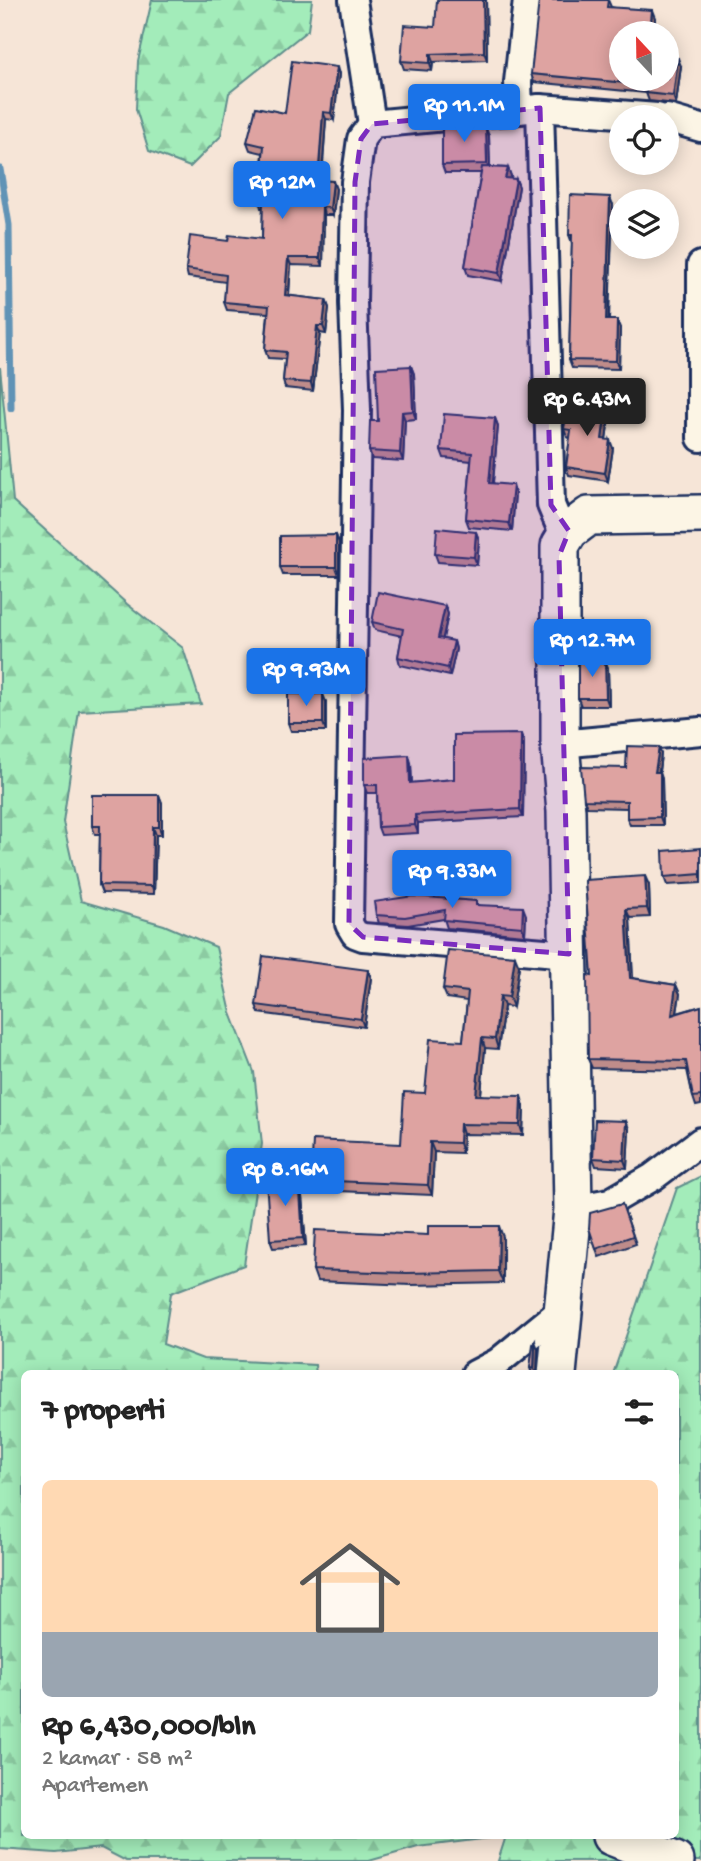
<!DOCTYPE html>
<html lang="id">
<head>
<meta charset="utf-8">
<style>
  :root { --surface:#fff; --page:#f6f6f6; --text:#222; --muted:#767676; --line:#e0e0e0; --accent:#1a73e8 }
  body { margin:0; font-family:"Gochi Hand",sans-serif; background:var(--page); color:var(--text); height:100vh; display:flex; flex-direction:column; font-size:26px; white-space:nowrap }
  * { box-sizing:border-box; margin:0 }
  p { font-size:23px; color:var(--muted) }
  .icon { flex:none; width:38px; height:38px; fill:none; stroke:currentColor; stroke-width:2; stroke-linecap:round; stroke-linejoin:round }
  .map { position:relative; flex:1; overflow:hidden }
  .panel { position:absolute; left:21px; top:1370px; width:658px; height:469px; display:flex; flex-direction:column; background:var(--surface); border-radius:10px; box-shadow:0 4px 18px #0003 }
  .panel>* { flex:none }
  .needle { width:46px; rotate:338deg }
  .tools { position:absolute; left:609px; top:21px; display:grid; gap:14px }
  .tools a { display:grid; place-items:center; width:70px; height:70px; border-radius:50%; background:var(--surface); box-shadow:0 4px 18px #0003; font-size:35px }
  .price { position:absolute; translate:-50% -60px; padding:0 16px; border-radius:7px; background:var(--accent); color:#fff; font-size:23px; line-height:46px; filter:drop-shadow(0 2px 4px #0008) }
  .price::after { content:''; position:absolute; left:50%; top:42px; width:21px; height:16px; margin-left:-10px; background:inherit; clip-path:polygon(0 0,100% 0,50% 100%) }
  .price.active { background:#222; color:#fff }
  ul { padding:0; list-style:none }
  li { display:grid; align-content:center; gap:14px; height:371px; padding:0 21px }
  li+li { border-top:2px solid var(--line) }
  li span { display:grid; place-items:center; height:217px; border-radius:10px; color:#555 }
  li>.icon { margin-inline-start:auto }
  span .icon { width:126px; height:126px; fill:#fffc; stroke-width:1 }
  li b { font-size:30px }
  h2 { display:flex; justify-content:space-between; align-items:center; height:84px; padding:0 21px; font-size:30px }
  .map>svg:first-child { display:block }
  .forest { fill:url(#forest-firs); stroke:#5f8e8c; stroke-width:2 }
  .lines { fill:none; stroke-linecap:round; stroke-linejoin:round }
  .stream { stroke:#6193b6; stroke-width:7 }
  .street-casing { stroke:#1b2f5e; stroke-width:32 }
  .secondary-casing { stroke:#1b2f5e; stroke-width:42 }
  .street { stroke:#fcf5e5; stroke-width:26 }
  .secondary { stroke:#fcf5e5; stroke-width:37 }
  .wall { fill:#bf8c8a; stroke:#1b2f5e; stroke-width:2 }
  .shaded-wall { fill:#9b7271; stroke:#1b2f5e; stroke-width:2 }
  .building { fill:#dea3a1; stroke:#1b2f5e; stroke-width:2 }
  .marked { fill:#7b2cbf; fill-opacity:0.2; stroke:#7b2cbf; stroke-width:5; stroke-dasharray:14 9; stroke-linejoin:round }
</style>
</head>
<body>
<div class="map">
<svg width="701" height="1861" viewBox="0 0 701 1861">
  <defs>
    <pattern id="forest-firs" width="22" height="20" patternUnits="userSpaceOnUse" patternTransform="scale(1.75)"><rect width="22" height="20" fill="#a3ecba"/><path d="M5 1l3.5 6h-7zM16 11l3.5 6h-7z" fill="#8ccba2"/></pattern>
  </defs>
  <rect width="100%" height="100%" fill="#f6e5d7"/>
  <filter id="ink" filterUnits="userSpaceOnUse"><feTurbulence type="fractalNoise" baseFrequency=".0143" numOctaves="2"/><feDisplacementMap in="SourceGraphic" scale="14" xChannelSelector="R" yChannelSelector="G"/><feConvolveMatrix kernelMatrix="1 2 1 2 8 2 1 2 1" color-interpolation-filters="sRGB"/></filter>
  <g filter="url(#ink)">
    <g class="forest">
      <path d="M152,0H312L308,30L229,93L221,136L190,167L149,151L136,109L138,61Z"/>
      <path d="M0,367L13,501L127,604L183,648L201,704L79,711L63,822L81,901L164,925L216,947L231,1013L254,1072L262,1144L244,1265L171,1293L163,1344L203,1359L315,1365L316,1374H24V1836H676V1374H613L677,1188L701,1176V1861H498L506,1836L418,1847L369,1861H126L101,1848L56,1853L0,1849Z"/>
    </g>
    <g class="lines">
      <path class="stream" d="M0,169L9,225L11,408"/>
      <g class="street-casing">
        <g id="street">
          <path d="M353,0L372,124"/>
          <path d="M540,108L551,505L559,524L569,531"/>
          <path d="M519,110L518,82L527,0"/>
          <path d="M667,118L701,128"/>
          <path d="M701,265V438"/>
          <path d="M560,744L701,731"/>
          <path d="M569,954L363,937L355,934L349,924L357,410L353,303L355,182L361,139L372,124L540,108L657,117"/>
          <path d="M573,1209L610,1202L653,1177L701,1141"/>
          <path d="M475,1374L498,1362L563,1309"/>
        </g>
      </g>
      <g class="secondary-casing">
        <g id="secondary">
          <path d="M557,1374L573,1209L566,811L560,744V546L569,531L589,516L701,514"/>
          <path d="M611,1836L675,1861"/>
        </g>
      </g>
      <use href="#street" class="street"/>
      <use href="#secondary" class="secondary"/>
    </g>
    <g class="wall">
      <path d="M486,0L487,60L433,62L432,71L404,69L401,61L435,27Z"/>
      <path d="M608,0L611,7L655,18L654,33H621V79L681,66L676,104L649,101L646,93L534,82L531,74Z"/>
      <path d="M339,74L334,120L326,119L322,180L336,189L333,215H324L323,266L291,265L289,296L326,300L329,308L326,334L320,333L313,391L285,388L283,381L285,359L268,358L265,350L268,313L227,310L224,302L226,282L188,277L186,269L228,241L262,239L263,208H261L259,200L263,153L250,150L247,142Z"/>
      <path d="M489,136L490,167L508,168L511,176L510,179H516L519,187L502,281L468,275L465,267L481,173H445L442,165Z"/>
      <path d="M613,205L609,320L620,328L619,369L572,368L569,360L572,243L569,235Z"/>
      <path d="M411,366L414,374L416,419L405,420L403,461L372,459L369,451L378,421Z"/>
      <path d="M609,417L606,440L613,448L608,481L569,475L566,467L570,438L567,437L564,429Z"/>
      <path d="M495,418L498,426L493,483L515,493L512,531L469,527L466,519L471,461L444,458L441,450Z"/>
      <path d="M476,532L479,540L477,565L438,562L435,554Z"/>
      <path d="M336,535L339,543V575H283L280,567Z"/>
      <path d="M445,606L448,614L443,639L454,641L456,649L450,676L400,665L398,657L402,636L375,630L372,622Z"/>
      <path d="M605,660L608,668L609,706H581L578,698Z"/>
      <path d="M326,702V731H291L288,723Z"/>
      <path d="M524,742L523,817L418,823V833L381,835L378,827L377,793H367L364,785L411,763L412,783L454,779Z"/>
      <path d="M661,754L659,772L662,779L663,825H630L627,818V808L587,807L584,800L626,768Z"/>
      <path d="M159,795L162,803V835H156L154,894L102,893L99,885L100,834H95L92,826Z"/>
      <path d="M701,848V883L667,885L664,877Z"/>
      <path d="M585,880L649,885L650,917L630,918L633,978L676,985L680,994L677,1013L701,1006V1105L696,1106L693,1097L687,1070L592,1068L588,1059L592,976Z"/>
      <path d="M477,905L526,915L525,935L447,928L444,919L408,925L379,923L376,915Z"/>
      <path d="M519,966L513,1007L504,1006L498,1049L485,1048L481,1095L524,1106L523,1135L463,1134L462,1153L434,1152L432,1195L314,1190L311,1180L401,1144L425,1093L463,1041L467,1001L447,998L443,989Z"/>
      <path d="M368,970L371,978L364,1027L259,1013L256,1005Z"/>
      <path d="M626,1121L629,1129L627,1168L596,1166L593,1158Z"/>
      <path d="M301,1184L306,1246L273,1248L270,1240Z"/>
      <path d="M622,1204L636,1244L599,1257L589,1228Z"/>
      <path d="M503,1237V1283L411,1285L317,1281L313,1270Z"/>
      <path d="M538,1349L537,1374H532L530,1368Z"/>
    </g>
    <g class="shaded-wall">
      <path d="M483,0H486L487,60L484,52Z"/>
      <path d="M652,10L655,18L654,33H650Z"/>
      <path d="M430,54L433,62L432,71L430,63Z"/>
      <path d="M678,58L681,66L676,104L673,96Z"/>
      <path d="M337,67L339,74L334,120L331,113Z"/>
      <path d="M323,112L326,119L321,187L318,180Z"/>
      <path d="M486,128L489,136L490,172L487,164Z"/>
      <path d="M508,168L511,176L508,186L505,178Z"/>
      <path d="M516,179L519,187L502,281L499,273Z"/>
      <path d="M333,181L336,189L333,215L330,208Z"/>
      <path d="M610,197L613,205L608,328L606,320Z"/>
      <path d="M322,207L324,215L323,266L320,258Z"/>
      <path d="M288,258L291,265L288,303L285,295Z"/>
      <path d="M326,300L329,308L326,334L323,326Z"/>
      <path d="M617,320L620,328L619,369L616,361Z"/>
      <path d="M317,326L320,333L313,391L311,383Z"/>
      <path d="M411,366L414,374L416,419L413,411Z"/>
      <path d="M606,409L609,417L605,447L602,439Z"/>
      <path d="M402,412L405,420L403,461L400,453Z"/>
      <path d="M495,418L498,426L492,491L489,483Z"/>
      <path d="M610,440L613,448L608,481L605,473Z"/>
      <path d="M513,485L515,493L512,531L509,523Z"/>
      <path d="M476,532L479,540L477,565L474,557Z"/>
      <path d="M336,535L339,543V575L336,567Z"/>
      <path d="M445,606L448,614L441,646L438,638Z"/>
      <path d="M454,641L456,649L450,676L448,668Z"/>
      <path d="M605,660L608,668L609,706L606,698Z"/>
      <path d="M323,694L326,702V731L323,723Z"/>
      <path d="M521,734L524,742L523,817L520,809Z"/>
      <path d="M659,747L661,754L658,779L655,772Z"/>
      <path d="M409,755L411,763L412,791L410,783Z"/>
      <path d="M660,772L662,779L663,825L660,817Z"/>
      <path d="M159,795L162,803V835L159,827Z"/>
      <path d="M415,815L418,823V833L415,825Z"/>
      <path d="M153,827L156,835L154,894L152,886Z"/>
      <path d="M645,876L649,885L650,917L647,908Z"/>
      <path d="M523,907L526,915L525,935L522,927Z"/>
      <path d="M626,909L630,918L633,987L630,978Z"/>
      <path d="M515,956L519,966L513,1007L509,997Z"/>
      <path d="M368,970L371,978L364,1027L361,1019Z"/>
      <path d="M676,985L680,994L675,1024L672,1015Z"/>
      <path d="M500,996L504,1006L498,1049L495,1039Z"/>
      <path d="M482,1038L485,1048L480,1105L476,1095Z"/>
      <path d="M521,1096L524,1106L523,1135L520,1125Z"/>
      <path d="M626,1121L629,1129L627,1168L624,1160Z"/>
      <path d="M460,1124L463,1134L462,1153L459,1143Z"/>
      <path d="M430,1142L434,1152L432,1195L428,1185Z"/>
      <path d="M299,1176L301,1184L306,1246L303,1238Z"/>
      <path d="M499,1226L503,1237V1283L498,1271Z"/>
      <path d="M535,1341L538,1349L537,1374H536L534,1369Z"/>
    </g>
    <g class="building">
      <path d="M437,0H483L484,52L430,54V63L401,61L404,25L435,27Z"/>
      <path d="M539,0H608L607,7L652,10L650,33H621V79H667V57L678,58L673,96L646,93L647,85L531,74Z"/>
      <path d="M292,61L337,67L331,113L323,112L318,180L333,181L330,208L322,207L320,258H288L285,295L326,300L323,326H317L311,383L283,381L286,352L265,350L269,306L224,302L226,275L186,269L190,236L228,241L229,235L262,239L263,201L259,200L264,146L247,142L256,107L285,113Z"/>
      <path d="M473,122L486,128L487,164L442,165V125Z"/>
      <path d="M482,167L508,168L505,178L516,179L499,273L465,267Z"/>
      <path d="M570,195L610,197L606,320H617L616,361L569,360L572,235H569Z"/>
      <path d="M411,366L413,411L402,412L400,453L369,451L370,421H378L376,368Z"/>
      <path d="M568,403L606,409L602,439L610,440L605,473L566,467L571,430L564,429Z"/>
      <path d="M444,414L495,418L489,483L513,485L509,523L466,519L472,453L441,450Z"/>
      <path d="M437,528L476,532L474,557L435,554Z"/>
      <path d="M336,535V567H280V536Z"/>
      <path d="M378,592L445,606L438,638L454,641L448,668L398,657L403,629L372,622Z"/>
      <path d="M605,660L606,698H578V661Z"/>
      <rect x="288" y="694" width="35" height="29"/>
      <path d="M521,734L520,809L415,815V825L378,827L377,785H364V758L409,755L410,783L454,779V735Z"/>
      <path d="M627,746L659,747L655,772H660V817L627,818V801L584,800L581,767L626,768Z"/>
      <path d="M92,795H159V827H153L152,886L99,885L100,826H92Z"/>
      <path d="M701,848V874L664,877L663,851Z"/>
      <path d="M645,876L647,908L626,909L630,978L676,985L672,1015L701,1006V1096L693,1097L686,1061L588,1059L587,975L592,976L585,880Z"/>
      <path d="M413,896L476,901V905L523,907L522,927L444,920L445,910L405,917L376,915L374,902Z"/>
      <path d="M448,950L515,956L509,997L500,996L495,1039L482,1038L476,1095L521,1096L520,1125L460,1124L459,1143L430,1142L428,1185L311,1180L313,1140L401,1144L404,1092L425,1093L430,1039L463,1041L468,992L443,989Z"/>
      <path d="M263,956L368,970L361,1019L256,1005Z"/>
      <path d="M595,1120L626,1121L624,1160L593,1158Z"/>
      <path d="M299,1176L303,1238L270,1240L266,1179Z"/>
      <path d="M622,1204L633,1236L596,1249L589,1228L590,1213Z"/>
      <path d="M428,1226H499L498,1271L407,1273L313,1270L315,1230L428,1235Z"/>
      <path d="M535,1341L534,1369L530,1368L533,1344Z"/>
    </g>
  </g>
  <path class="marked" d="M540,108L551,505L569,531L559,556L569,954L363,937L349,924L355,182L361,139L372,124Z"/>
</svg>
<div class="tools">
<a><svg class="needle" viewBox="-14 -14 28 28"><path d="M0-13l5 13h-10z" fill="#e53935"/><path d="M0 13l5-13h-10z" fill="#767676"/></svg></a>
<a><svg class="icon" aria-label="locate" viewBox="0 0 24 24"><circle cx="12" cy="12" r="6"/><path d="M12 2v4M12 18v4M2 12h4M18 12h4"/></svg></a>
<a><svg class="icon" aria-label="layers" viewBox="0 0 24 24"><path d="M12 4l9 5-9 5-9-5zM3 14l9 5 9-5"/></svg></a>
</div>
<b class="price" style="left:464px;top:144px">Rp 11.1M</b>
<b class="price" style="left:282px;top:221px">Rp 12M</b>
<b class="price active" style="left:587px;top:438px">Rp 6.43M</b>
<b class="price" style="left:592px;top:679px">Rp 12.7M</b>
<b class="price" style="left:306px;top:708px">Rp 9.93M</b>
<b class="price" style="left:452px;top:910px">Rp 9.33M</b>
<b class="price" style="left:285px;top:1208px">Rp 8.16M</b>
<section class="panel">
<h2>7 properti<svg class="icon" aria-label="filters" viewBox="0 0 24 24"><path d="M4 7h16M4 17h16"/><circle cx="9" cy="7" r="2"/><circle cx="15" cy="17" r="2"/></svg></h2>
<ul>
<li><span style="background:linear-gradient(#ffd9b3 70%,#9aa5b1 0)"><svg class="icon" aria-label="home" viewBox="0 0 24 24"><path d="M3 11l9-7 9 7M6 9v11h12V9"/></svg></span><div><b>Rp 6,430,000/bln</b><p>2 kamar · 58 m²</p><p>Apartemen</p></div></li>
</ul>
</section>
</div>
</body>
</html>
